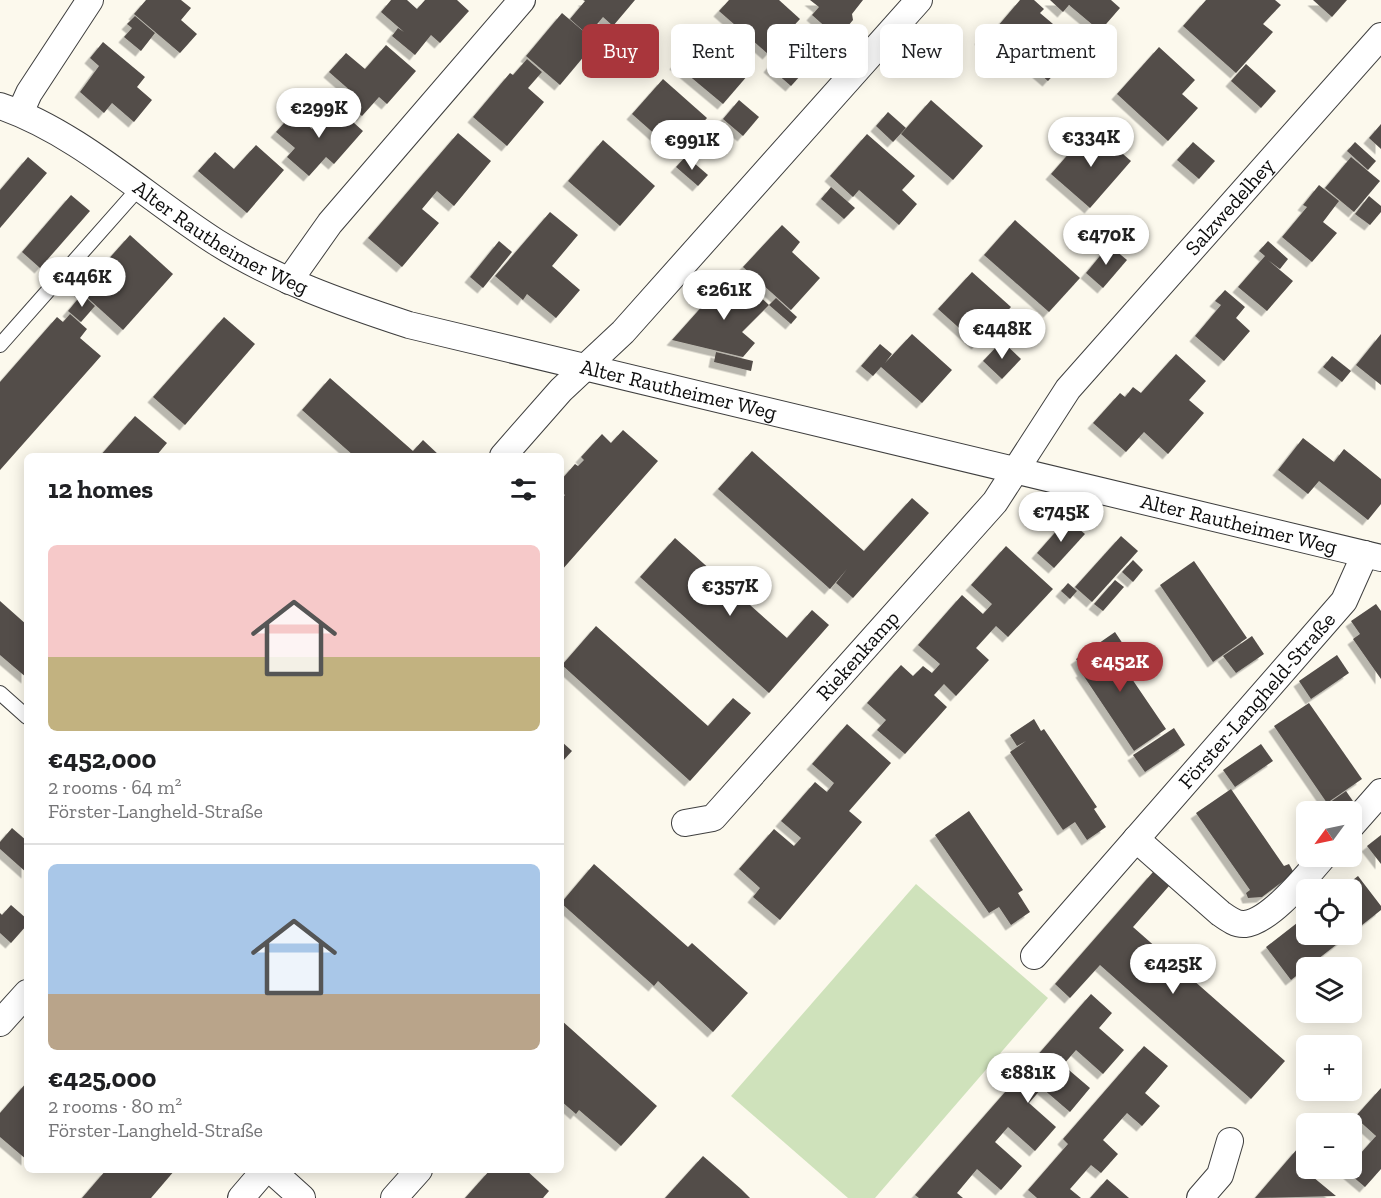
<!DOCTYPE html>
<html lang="en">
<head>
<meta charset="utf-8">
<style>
  :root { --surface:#fff; --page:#f2f2f2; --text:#202124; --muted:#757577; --line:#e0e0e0; --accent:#a9363c }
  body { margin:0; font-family:"Zilla Slab",serif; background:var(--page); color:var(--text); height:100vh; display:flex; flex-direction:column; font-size:22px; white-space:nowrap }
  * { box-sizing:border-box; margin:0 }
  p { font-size:20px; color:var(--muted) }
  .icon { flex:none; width:33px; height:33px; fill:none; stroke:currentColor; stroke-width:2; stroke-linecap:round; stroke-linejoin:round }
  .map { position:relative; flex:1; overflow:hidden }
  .drawer { position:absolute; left:24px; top:453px; width:540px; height:720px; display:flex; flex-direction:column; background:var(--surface); border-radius:9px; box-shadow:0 3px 15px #0003 }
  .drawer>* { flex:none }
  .hud { position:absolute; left:582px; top:24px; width:570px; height:54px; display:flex; gap:12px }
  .needle { width:39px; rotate:237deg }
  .buttons { position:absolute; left:1296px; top:801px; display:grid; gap:12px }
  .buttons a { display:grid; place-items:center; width:66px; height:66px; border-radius:9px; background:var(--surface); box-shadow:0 3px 15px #0003; font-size:30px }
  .price { position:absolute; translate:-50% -51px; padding:0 14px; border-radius:21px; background:#fff; color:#222; font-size:20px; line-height:39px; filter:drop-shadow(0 2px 3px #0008) }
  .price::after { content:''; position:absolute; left:50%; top:36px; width:18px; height:14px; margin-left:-9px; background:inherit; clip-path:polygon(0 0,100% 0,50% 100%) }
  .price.on { background:var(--accent); color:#fff }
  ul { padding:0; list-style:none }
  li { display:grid; align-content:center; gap:12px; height:318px; padding:0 24px }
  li+li { border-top:2px solid var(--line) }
  li span { display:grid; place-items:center; height:186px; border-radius:9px; color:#555 }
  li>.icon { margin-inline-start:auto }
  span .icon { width:108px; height:108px; fill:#fffc; stroke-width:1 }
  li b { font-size:26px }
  h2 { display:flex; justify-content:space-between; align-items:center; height:72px; padding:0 24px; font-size:26px }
  .chip { padding:0 21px; border-radius:9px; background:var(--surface); box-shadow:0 3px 15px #0003; font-size:21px; line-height:54px }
  .chip.on { background:var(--accent); color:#fff }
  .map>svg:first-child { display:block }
  .green { fill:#cfe2bb }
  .building { fill:#534d49; filter:url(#shadow) }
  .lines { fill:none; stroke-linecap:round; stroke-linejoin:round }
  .service-casing { stroke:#3f3f3f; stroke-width:16 }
  .minor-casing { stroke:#3f3f3f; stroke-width:28 }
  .service { stroke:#fff; stroke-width:14 }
  .minor { stroke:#fff; stroke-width:26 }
  .labels { text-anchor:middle; stroke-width:6; stroke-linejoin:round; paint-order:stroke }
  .street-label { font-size:21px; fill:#0c0c0c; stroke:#fff }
</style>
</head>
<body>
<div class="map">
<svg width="1381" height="1198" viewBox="0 0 1381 1198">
  <defs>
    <filter id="shadow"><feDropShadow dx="-5.5" dy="5.5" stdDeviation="0" flood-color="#0004"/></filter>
  </defs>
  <rect width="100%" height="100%" fill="#fcf9ed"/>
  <path class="green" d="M916,884L1048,998L875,1198H848L731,1096Z"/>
  <g class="building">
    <path d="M146,0H181L191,8L181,20L197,34L180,53L134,14Z"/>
    <path d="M391,0H407L417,9L425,0H457L469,11L440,43L431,35L415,55L392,36L398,28L404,32L381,12Z"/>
    <path d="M583,0H635L613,26L603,17L588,35L570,19L585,1Z"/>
    <path d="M729,0H779L800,19L768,54L719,11Z"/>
    <path d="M810,0H863L852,14L853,20L838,38L812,15L819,7Z"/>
    <path d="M1020,0H1034L1044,9L1040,13L1079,46L1048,81L992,33Z"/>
    <path d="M1050,0H1111L1120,8L1100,31L1069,5L1063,12Z"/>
    <path d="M1206,0H1275L1281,5L1263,24L1273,32L1236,73L1183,26Z"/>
    <path d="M1313,0H1347L1332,17Z"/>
    <path d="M562,13L596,42L560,85L526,56Z"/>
    <path d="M135,16L155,33L141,51L124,37L132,28L127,24Z"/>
    <path d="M706,28L754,68L723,104L675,64Z"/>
    <path d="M988,30L1011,50L1003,59L980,39Z"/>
    <path d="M103,42L145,77L137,87L152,100L134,122L112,103L104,113L80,92L99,66L90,58Z"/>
    <path d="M386,45L416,71L387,104L379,97L362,116L345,101L353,93L329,72L346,53L365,69Z"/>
    <path d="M1159,47L1195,80L1182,94L1198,108L1168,141L1117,94Z"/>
    <path d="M778,56L801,75L791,86L769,67Z"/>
    <path d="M527,59L542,72L528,88L544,102L507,146L473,117L510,73L513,75Z"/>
    <path d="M1246,64L1276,91L1261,108L1231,81Z"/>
    <path d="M663,79L707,118L676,153L632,114Z"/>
    <path d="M739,100L759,117L743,136L723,119Z"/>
    <path d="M931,100L983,146L953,180L901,134Z"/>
    <path d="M334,105L363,131L334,164L326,157L309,176L287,157L295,148L276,132L293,113L312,129Z"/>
    <path d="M888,112L906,128L893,142L876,126Z"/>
    <path d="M1381,124V149L1369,138Z"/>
    <path d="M1092,127L1131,161L1090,208L1051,174Z"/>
    <path d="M458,133L491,161L454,206L437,191L422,209L439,223L402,267L368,238Z"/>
    <path d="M867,134L915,176L902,190L917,204L899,225L859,190L853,197L830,176Z"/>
    <path d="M603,140L655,186L620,226L568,181Z"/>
    <path d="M1193,142L1215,161L1199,179L1177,160Z"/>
    <path d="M1355,142L1376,161L1368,170L1347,151Z"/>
    <path d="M256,145L284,170L247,213L198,171L215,152L234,169Z"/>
    <path d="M686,156L708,175L698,186L676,167Z"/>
    <path d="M28,157L47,173L0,228V190Z"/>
    <path d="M1351,157L1380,181L1354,212L1325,188Z"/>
    <path d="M1319,185L1339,201L1323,222L1337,233L1312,262L1282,237L1307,207L1303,205Z"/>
    <path d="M831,187L855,208L844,219L821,199Z"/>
    <path d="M71,195L90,211L40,268L22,252Z"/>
    <path d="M1369,196L1381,206V212L1370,225L1355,214Z"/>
    <path d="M550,212L578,235L552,266L580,290L556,318L527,294L523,300L495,276Z"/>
    <path d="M1015,220L1080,278L1049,312L984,255Z"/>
    <path d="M782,225L800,242L792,252L820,278L791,310L743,267Z"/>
    <path d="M130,235L173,274L123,330L80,291Z"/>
    <path d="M499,241L512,252L483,288L470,277Z"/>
    <path d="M1268,241L1288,259L1280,269L1268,260L1293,281L1267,311L1238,287L1265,256L1259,251Z"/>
    <path d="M1109,245L1127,260L1103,288L1086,273Z"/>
    <path d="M972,272L1011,307L977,344L938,309Z"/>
    <path d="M744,282L769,305L742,332L755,343L743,357L672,340L722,284L747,306L734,293Z"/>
    <path d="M1225,290L1245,307L1236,318L1250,331L1224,361L1195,336L1221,305L1215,301Z"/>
    <path d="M82,294L95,306L81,322L68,311Z"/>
    <path d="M776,298L797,317L791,324L769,305Z"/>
    <path d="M70,314L87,329L80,338L101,356L0,470V382L57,317L63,322Z"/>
    <path d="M224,317L255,344L185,425L153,397Z"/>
    <path d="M912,334L952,370L922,403L881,367L873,376L861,366L880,344L892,354L885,363Z"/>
    <path d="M1381,334V385L1356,365Z"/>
    <path d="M1002,341L1021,359L1002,379L983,361Z"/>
    <path d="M716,352L753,361L751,371L714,362Z"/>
    <path d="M1176,354L1206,381L1189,400L1204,413L1168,454L1144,432L1126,452L1093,423L1120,393L1125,397L1133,387L1141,393Z"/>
    <path d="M1332,356L1351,371L1342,382L1323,367Z"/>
    <path d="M330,378L413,451L423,440L440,456H354L302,410Z"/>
    <path d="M135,416L167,443L156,456H100Z"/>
    <path d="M623,430L658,461L561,571V500L565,495L561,492V480L575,464L578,466L584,460L581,457L602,434L611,443Z"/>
    <path d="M1303,438L1334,462L1344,449L1381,479V504L1368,520L1319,481L1308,494L1278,470Z"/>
    <path d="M752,451L864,551L912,498L929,513L853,598L836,583L847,569L830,589L718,489Z"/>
    <path d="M1067,519L1085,534L1054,568L1037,553Z"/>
    <path d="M1121,536L1138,551L1092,602L1075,587Z"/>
    <path d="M675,538L787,638L812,610L829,625L769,693L640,577Z"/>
    <path d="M1006,546L1053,589L1008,637L996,626L976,648L989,660L956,696L944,684L934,695L947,707L905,754L877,730L886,720L867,703L901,665L913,676L923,666L932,673L940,664L918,645L962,595L983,614L992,604L971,585Z"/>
    <path d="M1133,560L1143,570L1133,582L1122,572Z"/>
    <path d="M1194,561L1247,638L1213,662L1160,585Z"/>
    <path d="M1115,580L1124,587L1103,611L1094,604Z"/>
    <path d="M1068,583L1077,591L1070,599L1061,591Z"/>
    <path d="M0,601L27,625V678L0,655Z"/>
    <path d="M1376,604L1381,611V679L1353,639L1360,634L1351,621Z"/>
    <path d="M596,626L708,726L733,698L751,713L690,781L562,665Z"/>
    <path d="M1115,632L1123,644L1113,651L1166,729L1134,751L1081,672L1083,671L1076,659Z"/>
    <path d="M1252,636L1264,654L1236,673L1223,656Z"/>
    <path d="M1337,655L1349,673L1311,699L1299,681Z"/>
    <path d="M1309,703L1362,779L1327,803L1274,726Z"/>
    <path d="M1034,719L1041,731L1044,729L1097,807L1094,809L1106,827L1087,840L1075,822L1063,830L1010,752L1026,741L1017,746L1010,735Z"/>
    <path d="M847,724L891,763L849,811L862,822L780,920L753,897L760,888L739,869L774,829L794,846L801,838L781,821L815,782L827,792L834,783L812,764Z"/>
    <path d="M1174,728L1185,745L1145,772L1133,755Z"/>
    <path d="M561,741L572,751L561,763Z"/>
    <path d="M1261,744L1273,761L1235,787L1223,770Z"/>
    <path d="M1231,789L1284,866L1289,864L1294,873L1262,897L1248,898L1246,893L1250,890L1196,813Z"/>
    <path d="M1346,791L1355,804L1348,812H1326L1323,807Z"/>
    <path d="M969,811L1023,890L1018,893L1030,912L1011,925L999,907L989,913L935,835Z"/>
    <path d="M12,828L27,841V873L0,849V842Z"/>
    <path d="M1381,835V864L1367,846Z"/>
    <path d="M594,864L688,947L692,943L748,993L713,1032L658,981L654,986L561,903Z"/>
    <path d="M1153,872L1169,886L1133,927L1285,1061L1251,1099L1100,965L1070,998L1055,984Z"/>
    <path d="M1358,876L1381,906V910L1352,933V890H1340Z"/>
    <path d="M11,905L27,919V925L11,943L0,933V913L2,915Z"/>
    <path d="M1306,916V934H1350L1291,980L1266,947Z"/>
    <path d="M1091,994L1112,1013L1099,1028L1124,1050L1103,1074L1076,1050L1063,1065L1090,1088L1070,1112L1042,1088L1029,1103L1056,1127L1035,1151L1008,1127L995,1142L1022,1166L1001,1190L977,1169L957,1193L963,1198H919L915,1195Z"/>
    <path d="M561,1020L657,1106L621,1146L579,1110L576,1114L561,1101Z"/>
    <path d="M1144,1046L1168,1066L1145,1093L1160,1106L1142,1126L1127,1113L1103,1140L1118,1154L1101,1173L1091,1165L1070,1189L1081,1198H1037L1028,1190L1068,1144L1063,1139Z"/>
    <path d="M27,1082V1160L0,1137V1113Z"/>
    <path d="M1381,1088V1169L1365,1187L1345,1170L1352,1168V1163L1376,1136L1355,1117Z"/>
    <path d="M1298,1148L1306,1155V1168H1320L1313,1177L1336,1196L1255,1198Z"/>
    <path d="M703,1156L741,1189L750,1198H665Z"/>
    <path d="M106,1170H175L151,1198H82Z"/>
    <path d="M490,1170H526L549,1191L543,1198H465Z"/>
    <path d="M1107,1179L1129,1198H1090Z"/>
  </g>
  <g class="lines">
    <g class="service-casing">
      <g id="service">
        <path d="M0,345L138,189"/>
        <path d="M0,693L27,717"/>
      </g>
    </g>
    <g class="minor-casing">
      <g id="minor">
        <path id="s1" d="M0,106C77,132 147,198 216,242C276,280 342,303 409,325L1381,558"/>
        <path d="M20,113L29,93L90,0"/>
        <path d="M289,281L330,223L522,0"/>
        <path d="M503,456L561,390L623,332L919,0"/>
        <path id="s2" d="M685,823L713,818L995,502L1068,389L1381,36"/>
        <path d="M1352,825L1381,792"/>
        <path d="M1136,839L1220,913C1227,918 1236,925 1245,924C1271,921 1307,875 1324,856"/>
        <path id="s3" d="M1034,956L1344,601L1365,554"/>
        <path d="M0,1023L27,993"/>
        <path d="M271,1170L302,1198"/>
        <path d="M241,1198L265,1170"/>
        <path d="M394,1198L419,1170"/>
        <path d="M1200,1198L1220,1175L1230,1141"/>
      </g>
    </g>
    <use href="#service" class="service"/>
    <use href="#minor" class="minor"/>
  </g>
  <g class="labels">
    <g class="street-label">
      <text dy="7" stroke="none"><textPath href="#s2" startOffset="830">Salzwedelhey</textPath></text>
      <text dy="7" stroke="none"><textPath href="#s1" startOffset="258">Alter Rautheimer Weg</textPath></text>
      <text dy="7" stroke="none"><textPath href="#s1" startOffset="744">Alter Rautheimer Weg</textPath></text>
      <text dy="7" stroke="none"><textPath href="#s1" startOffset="1320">Alter Rautheimer Weg</textPath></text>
      <text dy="7" stroke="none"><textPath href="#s2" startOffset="246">Riekenkamp</textPath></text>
      <text dy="7" stroke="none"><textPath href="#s3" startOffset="339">Förster-Langheld-Straße</textPath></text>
    </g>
  </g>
</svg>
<div class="buttons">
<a><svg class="needle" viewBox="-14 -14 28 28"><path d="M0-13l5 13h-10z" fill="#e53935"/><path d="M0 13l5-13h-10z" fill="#757577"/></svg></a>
<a><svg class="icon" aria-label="locate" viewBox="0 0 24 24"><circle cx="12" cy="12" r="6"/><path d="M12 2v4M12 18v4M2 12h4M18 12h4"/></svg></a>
<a><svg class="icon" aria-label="layers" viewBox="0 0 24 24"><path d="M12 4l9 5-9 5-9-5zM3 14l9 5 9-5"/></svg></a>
<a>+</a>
<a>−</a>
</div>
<b class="price" style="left:319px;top:139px">€299K</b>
<b class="price" style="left:1091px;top:168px">€334K</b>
<b class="price" style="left:692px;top:171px">€991K</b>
<b class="price" style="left:1106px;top:266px">€470K</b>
<b class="price" style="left:82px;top:308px">€446K</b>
<b class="price" style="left:724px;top:321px">€261K</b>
<b class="price" style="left:1002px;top:360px">€448K</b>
<b class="price" style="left:1061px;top:543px">€745K</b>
<b class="price" style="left:730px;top:617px">€357K</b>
<b class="price on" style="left:1120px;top:693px">€452K</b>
<b class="price" style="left:1173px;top:995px">€425K</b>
<b class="price" style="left:1028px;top:1104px">€881K</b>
<div class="hud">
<a class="chip on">Buy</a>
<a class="chip">Rent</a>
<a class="chip">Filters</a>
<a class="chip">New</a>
<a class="chip">Apartment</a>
</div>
<section class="drawer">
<h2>12 homes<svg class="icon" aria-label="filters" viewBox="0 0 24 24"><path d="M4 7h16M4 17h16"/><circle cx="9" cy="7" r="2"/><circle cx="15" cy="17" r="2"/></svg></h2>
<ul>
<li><span style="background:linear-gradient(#f6c9c9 60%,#c2b280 0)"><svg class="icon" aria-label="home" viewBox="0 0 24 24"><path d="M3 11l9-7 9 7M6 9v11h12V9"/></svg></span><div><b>€452,000</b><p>2 rooms · 64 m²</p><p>Förster-Langheld-Straße</p></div></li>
<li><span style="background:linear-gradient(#a9c7e8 70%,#b9a48a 0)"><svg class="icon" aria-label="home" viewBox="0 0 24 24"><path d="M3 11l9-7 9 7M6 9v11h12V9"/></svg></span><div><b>€425,000</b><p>2 rooms · 80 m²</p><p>Förster-Langheld-Straße</p></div></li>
</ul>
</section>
</div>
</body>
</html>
